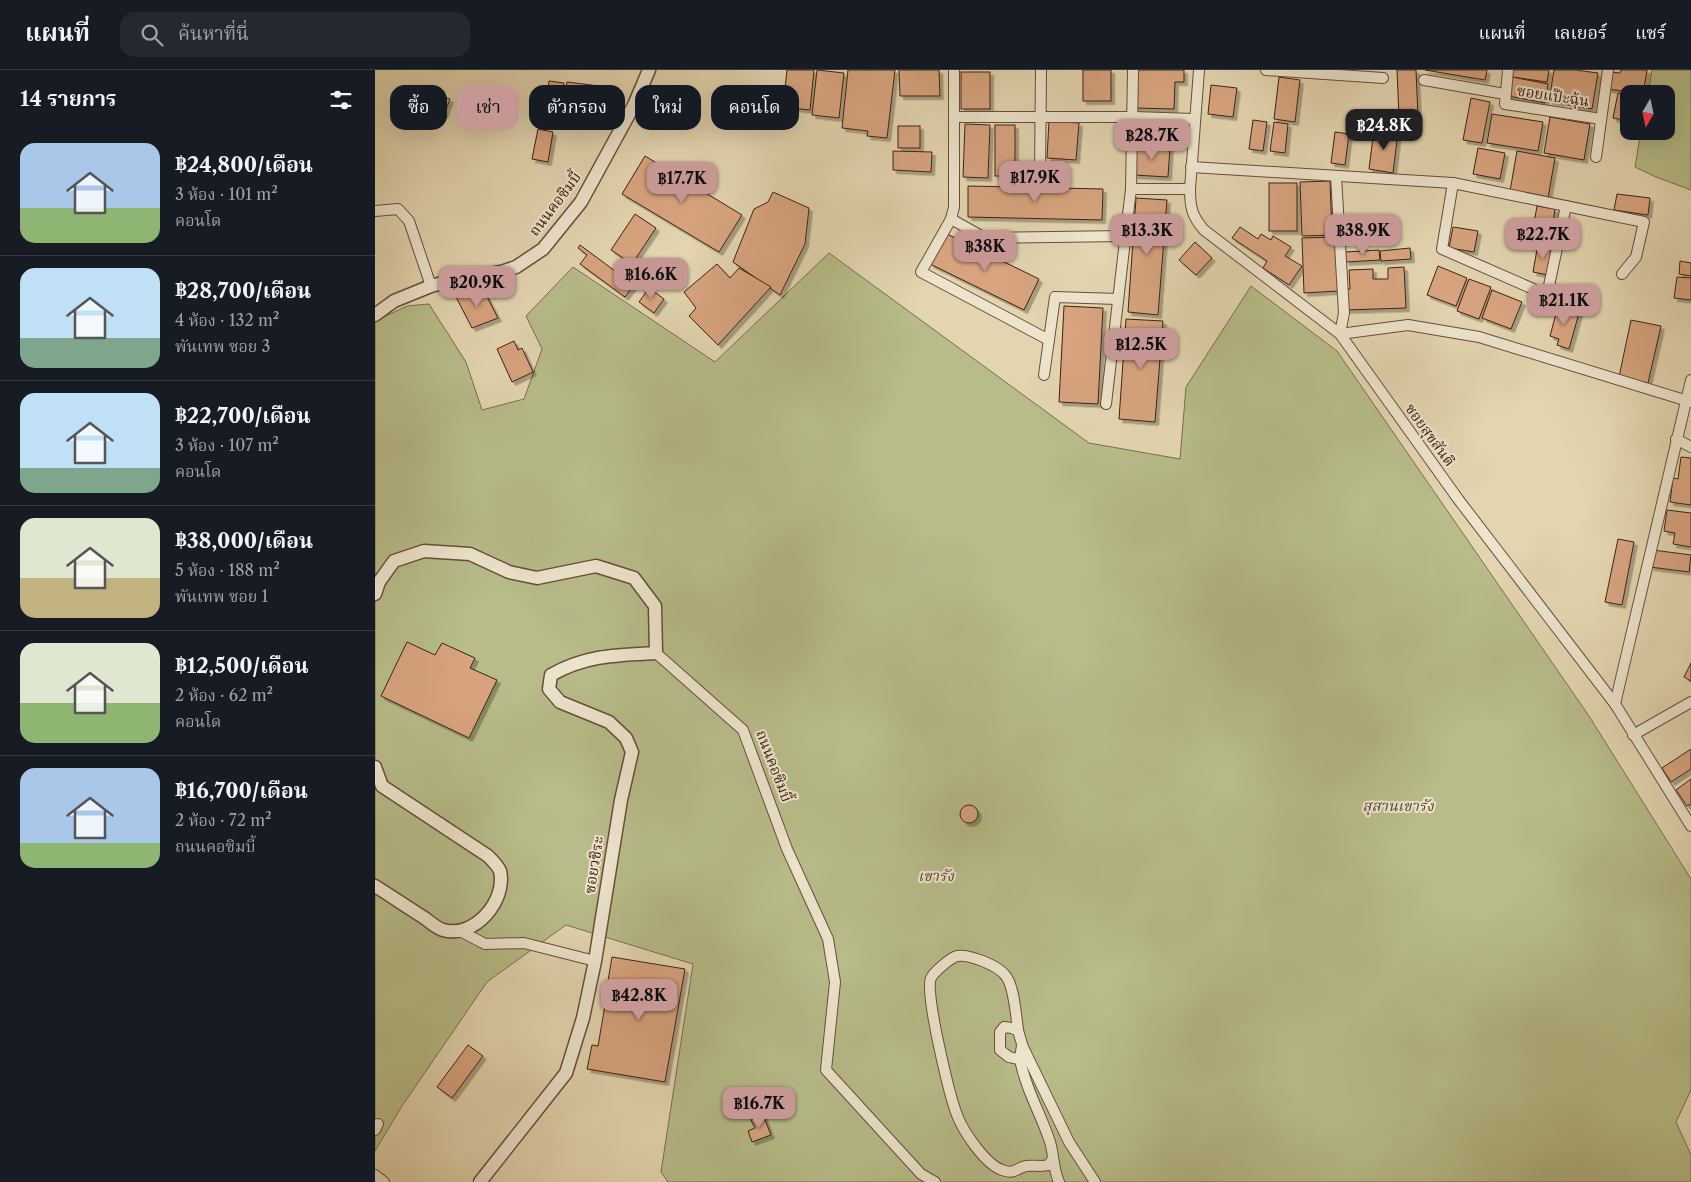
<!DOCTYPE html>
<html lang="th">
<head>
<meta charset="utf-8">
<style>
  :root { --surface:#171b24; --page:#242831; --text:#f1f3f6; --muted:#9ea1a6; --line:#363941; --accent:#c59692 }
  body { margin:0; font-family:"Libre Caslon Text","Noto Serif Thai",serif; background:var(--page); color:var(--text); height:100vh; display:flex; flex-direction:column; font-size:19px; white-space:nowrap }
  * { box-sizing:border-box; margin:0 }
  p { font-size:16px; color:var(--muted) }
  .icon { flex:none; width:28px; height:28px; fill:none; stroke:currentColor; stroke-width:2; stroke-linecap:round; stroke-linejoin:round }
  .map { position:relative; flex:1; overflow:hidden }
  .panel { display:flex; flex-direction:column; background:var(--surface); width:375px }
  .panel>* { flex:none }
  .banner { position:absolute; left:15px; top:15px; width:475px; height:45px; display:flex; gap:10px }
  .needle { width:32px; rotate:189deg }
  .tools { position:absolute; left:1245px; top:15px; display:grid; gap:10px }
  .tools a { display:grid; place-items:center; width:55px; height:55px; border-radius:10px; background:var(--surface); box-shadow:0 5px 20px #0002; font-size:25px }
  .price { position:absolute; translate:-50% -42px; padding:0 11px; border-radius:10px; background:var(--accent); color:#111; font-size:16px; line-height:32px; filter:drop-shadow(0 1px 2px #0008) }
  .price::after { content:''; position:absolute; left:50%; top:30px; width:15px; height:11px; margin-left:-8px; background:inherit; clip-path:polygon(0 0,100% 0,50% 100%) }
  .price.selected { background:#222; color:#fff }
  ul { padding:0; list-style:none }
  li { display:flex; align-items:center; gap:15px; height:125px; padding:0 20px }
  li+li { border-top:1px solid var(--line) }
  li span { display:grid; place-items:center; flex:none; width:140px; height:100px; border-radius:15px; color:#555 }
  li>.icon { margin-inline-start:auto }
  span .icon { width:60px; height:60px; fill:#fffc; stroke-width:1 }
  li b { font-size:21px }
  h2 { display:flex; justify-content:space-between; align-items:center; height:60px; padding:0 20px; font-size:21px }
  .chip { padding:0 18px; border-radius:15px; background:var(--surface); box-shadow:0 5px 20px #0002; font-size:18px; line-height:45px }
  .chip.selected { background:var(--accent); color:#111 }
  header { display:flex; align-items:center; gap:30px; box-sizing:border-box; height:70px; padding:0 25px; background:var(--surface); border-bottom:1px solid var(--line) }
  header strong { font-size:24px }
  nav { display:flex; gap:28px; margin-inline-start:auto; font-size:18px }
  .search { width:350px; height:45px; background:var(--page); display:flex; align-items:center; gap:12px; box-sizing:border-box; padding:0 18px; border-radius:15px; color:var(--muted); font-size:19px }
  main { display:flex; flex:1; min-height:0 }
  .map>svg:first-child { display:block }
  .green { fill:#b7bc89; stroke:#7b6e4e }
  .building { fill:#d7a47f; stroke:#3f2014; filter:url(#shadow) }
  .lines { fill:none; stroke-linecap:round; stroke-linejoin:round }
  .minor-casing { stroke:#684d3b; stroke-width:12 }
  .tertiary-casing { stroke:#684d3b; stroke-width:15 }
  .minor { stroke:#ede4cc; stroke-width:10 }
  .tertiary { stroke:#ede4cc; stroke-width:12 }
  .labels { text-anchor:middle; stroke-width:4; stroke-linejoin:round; paint-order:stroke }
  .street-label { font-size:15px; fill:#3f2014; stroke:#ede4cc }
  .park-label { font-size:15px; font-style:italic; fill:#5d4731; stroke:#ede4cc }
</style>
</head>
<body>
<header>
<strong>แผนที่</strong>
<div class="search"><svg class="icon" aria-label="search" viewBox="0 0 24 24"><circle cx="10" cy="10" r="6"/><path d="M15 15l6 6"/></svg>ค้นหาที่นี่</div>
<nav><a>แผนที่</a><a>เลเยอร์</a><a>แชร์</a></nav>
</header>
<main>
<section class="panel">
<h2>14 รายการ<svg class="icon" aria-label="filters" viewBox="0 0 24 24"><path d="M4 7h16M4 17h16"/><circle cx="9" cy="7" r="2"/><circle cx="15" cy="17" r="2"/></svg></h2>
<ul>
<li><span style="background:linear-gradient(#a9c7e8 65%,#8fb573 0)"><svg class="icon" aria-label="home" viewBox="0 0 24 24"><path d="M3 11l9-7 9 7M6 9v11h12V9"/></svg></span><div><b>฿24,800/เดือน</b><p>3 ห้อง · 101 m²</p><p>คอนโด</p></div></li>
<li><span style="background:linear-gradient(#bfe0f5 70%,#7fa58c 0)"><svg class="icon" aria-label="home" viewBox="0 0 24 24"><path d="M3 11l9-7 9 7M6 9v11h12V9"/></svg></span><div><b>฿28,700/เดือน</b><p>4 ห้อง · 132 m²</p><p>พันเทพ ซอย 3</p></div></li>
<li><span style="background:linear-gradient(#bfe0f5 75%,#7fa58c 0)"><svg class="icon" aria-label="home" viewBox="0 0 24 24"><path d="M3 11l9-7 9 7M6 9v11h12V9"/></svg></span><div><b>฿22,700/เดือน</b><p>3 ห้อง · 107 m²</p><p>คอนโด</p></div></li>
<li><span style="background:linear-gradient(#dfe7d0 60%,#c2b280 0)"><svg class="icon" aria-label="home" viewBox="0 0 24 24"><path d="M3 11l9-7 9 7M6 9v11h12V9"/></svg></span><div><b>฿38,000/เดือน</b><p>5 ห้อง · 188 m²</p><p>พันเทพ ซอย 1</p></div></li>
<li><span style="background:linear-gradient(#dfe7d0 60%,#8fb573 0)"><svg class="icon" aria-label="home" viewBox="0 0 24 24"><path d="M3 11l9-7 9 7M6 9v11h12V9"/></svg></span><div><b>฿12,500/เดือน</b><p>2 ห้อง · 62 m²</p><p>คอนโด</p></div></li>
<li><span style="background:linear-gradient(#a9c7e8 75%,#8fb573 0)"><svg class="icon" aria-label="home" viewBox="0 0 24 24"><path d="M3 11l9-7 9 7M6 9v11h12V9"/></svg></span><div><b>฿16,700/เดือน</b><p>2 ห้อง · 72 m²</p><p>ถนนคอซิมบี้</p></div></li>
</ul>
</section>
<div class="map">
<svg width="1316" height="1112" viewBox="0 0 1316 1112">
  <defs>
    <filter id="shadow"><feDropShadow dx="3.5" dy="3.5" stdDeviation="0" flood-color="#0004"/></filter>
  </defs>
  <rect width="100%" height="100%" fill="#e3d5b0"/>
  <filter id="stains"><feTurbulence type="fractalNoise" baseFrequency=".004" numOctaves="4"/><feColorMatrix values="0 0 0 0 .2 0 0 0 0 .09 0 0 0 0 .02 0 0 0 .5 -.17"/></filter>
  <radialGradient id="worn" r=".72"><stop offset=".6" stop-color="#630" stop-opacity="0"/><stop offset="1" stop-color="#630" stop-opacity=".3"/></radialGradient>
  <g class="green">
    <path d="M1277,0H1316V120L1281,107L1260,97L1266,61H1291V24H1273Z"/>
    <path d="M454,183L714,373L805,389L811,317L876,216L962,281L1214,646L1316,809V1020L1301,1052L1316,1085V1112H293L286,1102L318,894L191,855L112,912L27,1036L0,1081V251L32,236L54,234L91,292L107,340L149,329L167,279L151,246L198,197L340,292Z"/>
  </g>
  <g class="building">
    <path d="M412,0H439L435,40L408,37Z"/>
    <path d="M442,0L469,3L464,48L437,45Z"/>
    <path d="M473,0H520L512,68L492,66L493,61L467,58Z"/>
    <path d="M524,0H564L565,26H525Z"/>
    <rect x="708" y="0" width="28" height="31"/>
    <path d="M761,0H809V12H800L799,39L760,38Z"/>
    <path d="M1022,0H1041L1043,47H1024Z"/>
    <path d="M1050,0H1112L1110,10Z"/>
    <path d="M1138,0H1174L1172,12L1137,7Z"/>
    <path d="M1179,0H1201L1223,3L1217,39L1192,35L1194,26L1188,25L1187,33L1174,31Z"/>
    <path d="M1246,0H1272L1268,24L1233,19L1236,2L1245,3Z"/>
    <rect x="586" y="2" width="29" height="37"/>
    <path d="M904,7L925,10L920,52L899,49Z"/>
    <path d="M1137,7L1173,14L1170,33L1133,26Z"/>
    <path d="M174,11L189,13L186,39L171,37Z"/>
    <path d="M192,12L224,16L221,37L189,33Z"/>
    <path d="M836,15L862,18L858,47L833,44Z"/>
    <path d="M1243,23L1254,25V51L1238,48Z"/>
    <path d="M63,25L75,29L69,45L57,40Z"/>
    <path d="M1096,28L1115,32L1107,73L1088,70Z"/>
    <path d="M1117,44L1168,52L1163,81L1112,73Z"/>
    <path d="M1175,47L1215,54L1209,90L1169,83Z"/>
    <path d="M878,50L892,52L888,81L874,79Z"/>
    <path d="M674,51L704,53L701,90L672,88Z"/>
    <path d="M899,52L913,54L910,83L895,81Z"/>
    <path d="M590,54L615,55L613,108L588,107Z"/>
    <rect x="620" y="55" width="20" height="51"/>
    <rect x="523" y="56" width="22" height="22"/>
    <path d="M163,59L178,62L173,92L157,89Z"/>
    <path d="M999,59L1023,62L1018,103L994,99Z"/>
    <path d="M960,62L974,64L970,95L956,93Z"/>
    <path d="M762,74L795,77L793,107L759,105Z"/>
    <path d="M1103,78L1130,83L1125,109L1098,104Z"/>
    <path d="M518,81L557,82L556,102L518,100Z"/>
    <path d="M1142,81L1180,88L1173,128L1135,121Z"/>
    <path d="M270,86L367,145L344,182L247,124Z"/>
    <path d="M955,111L957,165L927,166L925,112Z"/>
    <rect x="894" y="113" width="28" height="48"/>
    <path d="M593,116L728,119L727,150L593,147Z"/>
    <path d="M398,122L434,138L430,174L405,225L358,192L379,139L393,132Z"/>
    <path d="M1242,124L1275,128L1273,145L1239,140Z"/>
    <path d="M761,128L792,130L783,245L753,242Z"/>
    <path d="M1162,136L1180,139L1175,173L1156,170Z"/>
    <path d="M260,144L281,158L257,194L236,180Z"/>
    <path d="M865,157L883,169L886,164L896,170L898,166L916,177L910,186L927,196L914,215L888,198L892,191L857,168Z"/>
    <path d="M1078,157L1103,161L1099,182L1074,178Z"/>
    <path d="M570,163L664,209L649,240L555,194Z"/>
    <path d="M961,167L963,221L929,223L927,168Z"/>
    <path d="M820,172L837,188L821,205L804,190Z"/>
    <path d="M1163,174L1178,177L1173,205L1158,202Z"/>
    <path d="M205,175L259,215L250,227L205,194L212,185L203,178Z"/>
    <path d="M1035,178L1036,189L1006,191L1005,181Z"/>
    <path d="M1004,180L1005,190L971,192L970,182Z"/>
    <path d="M1305,191L1316,193V206L1304,204Z"/>
    <path d="M342,194L355,208L364,198L396,217L343,275L314,246L321,238L309,222Z"/>
    <path d="M1063,196L1092,208L1081,236L1052,225Z"/>
    <path d="M1029,197L1031,238L971,240L970,219H975L974,200L998,199V209H1013V198Z"/>
    <path d="M1302,207L1316,208V230L1299,228Z"/>
    <path d="M1094,209L1116,217L1104,249L1082,241Z"/>
    <path d="M107,217L123,248L97,258L81,227Z"/>
    <path d="M274,218L289,229L279,243L264,232Z"/>
    <path d="M1117,220L1147,232L1136,259L1107,248Z"/>
    <path d="M689,236L728,238L723,334L684,332Z"/>
    <path d="M1183,236L1204,243L1194,279L1182,275L1184,269L1175,266Z"/>
    <path d="M751,249L788,251L780,352L744,349Z"/>
    <path d="M1256,250L1286,256L1273,313L1244,307Z"/>
    <path d="M139,271L143,280L147,278L158,302L137,312L122,279Z"/>
    <path d="M1306,387L1316,388V435L1295,432L1298,408L1303,409Z"/>
    <path d="M1292,440L1316,443V477L1298,474L1300,463L1289,461Z"/>
    <path d="M1243,469L1259,472L1247,535L1230,532Z"/>
    <path d="M1278,480L1316,485L1314,502L1275,497Z"/>
    <path d="M32,572L60,585L67,573L100,588L95,598L122,610L94,668L6,626Z"/>
    <path d="M1316,593V611L1309,607Z"/>
    <path d="M1316,679V699L1296,712L1287,698Z"/>
    <path d="M1316,709V734L1312,736L1301,720Z"/>
    <circle cx="594" cy="744" r="9"/>
    <path d="M237,887L310,899L290,1012L212,999L217,975L223,976L232,924L256,929L258,921L232,917Z"/>
    <path d="M93,975L108,986L77,1028L62,1017Z"/>
    <path d="M388,1045L396,1065L377,1072L373,1061L380,1058L376,1050Z"/>
  </g>
  <g class="lines">
    <g class="minor-casing">
      <g id="minor">
        <path d="M579,0V137L576,149L546,202L674,270"/>
        <path d="M824,0L815,119C815,138 817,146 829,160L965,264L1083,429L1240,634L1316,756"/>
        <path d="M891,0L1008,8"/>
        <path d="M1133,0L1130,34L1226,49"/>
        <path d="M1049,10L1130,24"/>
        <path d="M580,47H758L819,49"/>
        <path d="M1221,87L1233,0"/>
        <path d="M816,97L1078,113L1269,152L1261,187L1247,204"/>
        <path d="M665,104L666,0"/>
        <path d="M961,106L969,243L965,264L1033,255L1104,267L1316,332"/>
        <path d="M1078,113L1067,179L1172,225L1191,136"/>
        <path d="M756,119H815"/>
        <path d="M0,141L23,139L34,151L56,216"/>
        <path d="M576,149L610,168L750,166"/>
        <path d="M669,305L680,227L743,229"/>
        <path d="M731,334L756,119L758,0"/>
        <path d="M1301,369L1316,377"/>
        <path d="M281,583L368,660L412,779L453,869L460,912L451,1000L546,1104L560,1112"/>
        <path d="M1240,634L1316,310"/>
        <path d="M1258,665L1316,632"/>
        <path d="M85,861L110,874L149,873L220,891"/>
        <path d="M643,961L637,958L629,957L625,962V980L634,987L652,991"/>
        <path d="M647,975L694,1072L720,1112"/>
        <path d="M0,1060L3,1054"/>
        <path d="M678,1088L674,1095C666,1097 659,1095 651,1096C641,1098 640,1105 627,1100C610,1094 588,1061 582,1045C575,1027 549,921 556,908C559,902 575,888 582,886C594,884 622,895 630,905C639,914 641,946 643,960C644,965 646,970 647,974C647,979 645,985 645,989C650,1018 666,1044 675,1072C679,1085 678,1099 684,1112"/>
        <path d="M0,1105L9,1112"/>
      </g>
    </g>
    <g class="tertiary-casing">
      <g id="tertiary">
        <path d="M0,245L19,231L56,216L71,212L126,202L141,197L168,179L206,132L259,35L274,0"/>
        <path d="M0,524L4,512L19,491L49,481L95,484L134,502L162,508L221,496L259,508L280,536L281,583C242,585 211,585 176,605L174,619L185,632L234,652L251,668L257,682L246,730L220,891L208,948L191,1003L105,1112"/>
        <path d="M0,697L7,716L113,786C117,790 123,796 125,801C132,831 99,869 68,860C61,858 54,851 48,847C32,837 16,826 0,816"/>
      </g>
    </g>
    <use href="#minor" class="minor"/>
    <use href="#tertiary" class="tertiary"/>
  </g>
  <g class="labels">
    <g class="street-label">
      <text transform="translate(1178 26) rotate(9)" y="5">ซอยแป๊ะฉุ้น</text>
      <text transform="translate(180 134) rotate(-53)" y="5">ถนนคอซิมบี้</text>
      <text transform="translate(1055 365) rotate(54)" y="5">ซอยสุขสันติ</text>
      <text transform="translate(399 696) rotate(69)" y="5">ถนนคอซิมบี้</text>
      <text transform="translate(219 795) rotate(-81)" y="5">ซอยวชิระ</text>
    </g>
    <g class="park-label">
      <text x="1023" y="741">สุสานเขารัง</text>
      <text x="561" y="811">เขารัง</text>
    </g>
  </g>
  <rect width="100%" height="100%" filter="url(#stains)"/>
  <rect width="100%" height="100%" fill="url(#worn)"/>
</svg>
<div class="tools">
<a><svg class="needle" viewBox="-14 -14 28 28"><path d="M0-13l5 13h-10z" fill="#e53935"/><path d="M0 13l5-13h-10z" fill="#9ea1a6"/></svg></a>
</div>
<b class="price selected" style="left:1009px;top:81px">฿24.8K</b>
<b class="price" style="left:777px;top:91px">฿28.7K</b>
<b class="price" style="left:660px;top:133px">฿17.9K</b>
<b class="price" style="left:307px;top:134px">฿17.7K</b>
<b class="price" style="left:772px;top:186px">฿13.3K</b>
<b class="price" style="left:988px;top:186px">฿38.9K</b>
<b class="price" style="left:1168px;top:190px">฿22.7K</b>
<b class="price" style="left:610px;top:202px">฿38K</b>
<b class="price" style="left:276px;top:230px">฿16.6K</b>
<b class="price" style="left:102px;top:238px">฿20.9K</b>
<b class="price" style="left:1189px;top:256px">฿21.1K</b>
<b class="price" style="left:766px;top:300px">฿12.5K</b>
<b class="price" style="left:264px;top:951px">฿42.8K</b>
<b class="price" style="left:384px;top:1059px">฿16.7K</b>
<div class="banner">
<a class="chip">ซื้อ</a>
<a class="chip selected">เช่า</a>
<a class="chip">ตัวกรอง</a>
<a class="chip">ใหม่</a>
<a class="chip">คอนโด</a>
</div>
</div>
</main>
</body>
</html>
